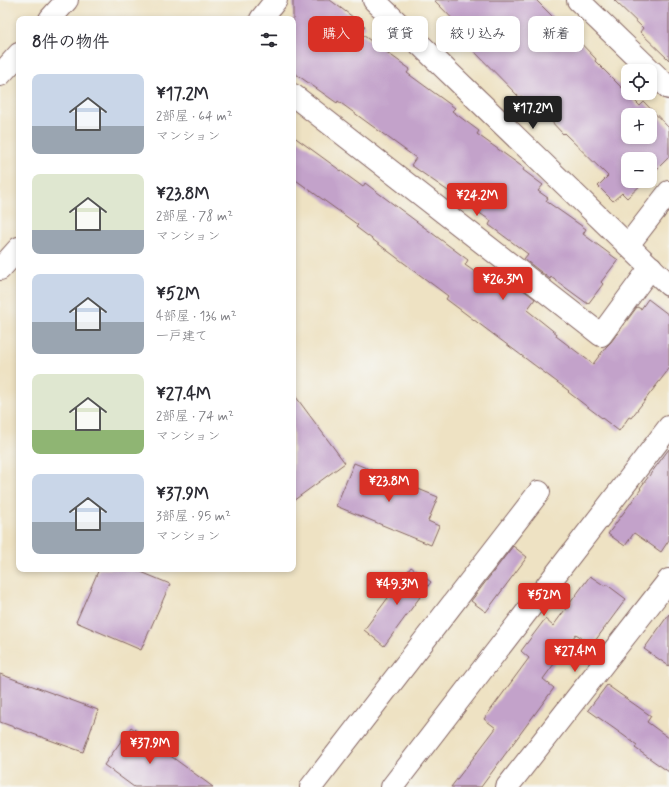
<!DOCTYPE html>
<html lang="ja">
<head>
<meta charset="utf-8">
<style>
  :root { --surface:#fff; --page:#f2f2f3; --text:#2b2b33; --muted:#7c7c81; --accent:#d93025 }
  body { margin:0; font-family:Mynerve,"Klee One",sans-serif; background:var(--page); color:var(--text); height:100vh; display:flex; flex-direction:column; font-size:15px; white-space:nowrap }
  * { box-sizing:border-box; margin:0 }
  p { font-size:13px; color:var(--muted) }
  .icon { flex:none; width:22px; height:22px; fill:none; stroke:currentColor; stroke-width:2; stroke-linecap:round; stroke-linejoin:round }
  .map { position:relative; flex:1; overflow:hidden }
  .panel { position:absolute; left:16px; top:16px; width:280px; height:556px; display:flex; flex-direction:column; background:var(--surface); border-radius:8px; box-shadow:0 2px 6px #0003 }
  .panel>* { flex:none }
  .guide { position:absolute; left:308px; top:16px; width:301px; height:36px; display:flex; gap:8px }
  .fabs { position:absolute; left:621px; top:64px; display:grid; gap:8px }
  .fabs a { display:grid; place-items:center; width:36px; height:36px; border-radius:8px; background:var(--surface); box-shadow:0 2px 6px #0003; font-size:20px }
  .price { position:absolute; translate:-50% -34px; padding:0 9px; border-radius:4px; background:var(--accent); color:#fff; font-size:13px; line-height:26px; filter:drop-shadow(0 1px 2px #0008) }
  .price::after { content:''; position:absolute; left:50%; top:24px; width:12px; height:9px; margin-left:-6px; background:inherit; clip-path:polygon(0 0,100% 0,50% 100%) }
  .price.selected { background:#222; color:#fff }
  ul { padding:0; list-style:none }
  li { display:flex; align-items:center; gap:12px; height:100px; padding:0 16px }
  li span { display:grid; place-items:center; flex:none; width:112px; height:80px; border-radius:8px; color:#555 }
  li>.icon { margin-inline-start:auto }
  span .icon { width:48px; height:48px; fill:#fffc; stroke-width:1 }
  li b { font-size:17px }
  h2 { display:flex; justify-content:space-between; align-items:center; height:48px; padding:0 16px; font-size:17px }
  .pill { padding:0 14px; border-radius:8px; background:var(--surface); box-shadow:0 2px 6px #0003; font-size:14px; line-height:36px }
  .pill.selected { background:var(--accent); color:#fff }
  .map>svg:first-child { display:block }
  .building { fill:#c3a2ca; fill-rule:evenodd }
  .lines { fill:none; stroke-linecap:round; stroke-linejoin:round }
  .minor-casing { stroke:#836360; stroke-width:24 }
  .minor { stroke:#fff; stroke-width:22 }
</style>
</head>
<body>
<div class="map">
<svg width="669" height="787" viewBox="0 0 669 787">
  <rect width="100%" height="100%" fill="#f6f6f2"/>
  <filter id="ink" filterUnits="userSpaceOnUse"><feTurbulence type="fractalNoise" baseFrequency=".025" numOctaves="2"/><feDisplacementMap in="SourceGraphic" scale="8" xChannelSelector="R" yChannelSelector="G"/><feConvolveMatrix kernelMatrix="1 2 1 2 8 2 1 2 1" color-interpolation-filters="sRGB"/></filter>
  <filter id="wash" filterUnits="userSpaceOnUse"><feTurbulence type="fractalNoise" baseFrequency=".012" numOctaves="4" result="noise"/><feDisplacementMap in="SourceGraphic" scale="16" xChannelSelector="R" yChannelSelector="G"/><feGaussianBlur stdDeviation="0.9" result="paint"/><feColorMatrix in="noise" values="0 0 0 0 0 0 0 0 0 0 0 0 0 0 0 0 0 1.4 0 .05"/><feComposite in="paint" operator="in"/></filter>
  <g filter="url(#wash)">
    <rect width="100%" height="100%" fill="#eee2c3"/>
    <g id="blocks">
      <g class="building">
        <path d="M293,0H330L365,26L360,33L410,69L407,73L455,108L452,111L479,131L477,134L524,168L523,170L543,185L538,191L548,198L546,201L586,229L583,234L618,260L601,282L603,284L588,304L551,277L550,279L524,259L528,254L489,225L491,221L411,165L416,158L338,101L337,103L293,72Z"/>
        <path d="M434,0H536L567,31L568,30L596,59L595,61L640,106L644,102L669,128V157L650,176V159H628V181H645L627,198L622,193L613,201L598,186L608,176L564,133L563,134L535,104L532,107L521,96L520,98L469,46L474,41ZM628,115H650V137H628Z"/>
        <path d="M614,0H669V60L640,32L643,28Z"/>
        <path d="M293,136L363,187L365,183L468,260L465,265L500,290L509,279L535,299L527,310L557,334L556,336L593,364L606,347L611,342L637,307L641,309L648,299L669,315V369L631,418L629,417L619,431L568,392L569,391L446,299L448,296L356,227L358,225L293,178Z"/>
        <path d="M293,393L345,463L293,501Z"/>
        <path d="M669,449V540L661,552L634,533L625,546L608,534L641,489L640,488Z"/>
        <path d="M354,463L438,497L428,521L439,526L431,545L336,506Z"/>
        <path d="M513,546L527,557L486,612L471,601Z"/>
        <path d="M411,567L431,582L384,646L364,630Z"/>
        <path d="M99,569H134L170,584L141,650L76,622Z"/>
        <path d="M590,576L605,586L606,584L626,599L592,645L576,634L543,679L554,688L481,787H451L496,728L484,719L529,658L521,651L545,619L553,626Z"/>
        <path d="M669,614V666L644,649Z"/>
        <path d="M0,674L98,710L83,752L0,722Z"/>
        <path d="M607,685L651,716L647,722L669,738V772L635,748L637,745L588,710Z"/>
        <path d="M131,727L213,787H134L104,765Z"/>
      </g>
    </g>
  </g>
  <g filter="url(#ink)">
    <use href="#blocks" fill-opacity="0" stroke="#836360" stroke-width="1"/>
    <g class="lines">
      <g class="minor-casing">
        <g id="minor">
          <path d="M374,0L669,285"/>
          <path d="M578,0L669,88"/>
          <path d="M50,19L67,0"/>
          <path d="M261,19L276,0"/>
          <path d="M0,75L19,54"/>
          <path d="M293,95L601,335L651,267"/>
          <path d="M628,245L669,192"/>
          <path d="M0,269L19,248"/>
          <path d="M311,787L539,492"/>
          <path d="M392,787L669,427"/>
          <path d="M507,787L669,580"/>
        </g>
      </g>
      <use href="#minor" class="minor"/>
    </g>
  </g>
</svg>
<div class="fabs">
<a><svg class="icon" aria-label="locate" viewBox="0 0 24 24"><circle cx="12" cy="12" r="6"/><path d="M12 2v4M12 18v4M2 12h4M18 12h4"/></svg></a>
<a>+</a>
<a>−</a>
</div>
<b class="price selected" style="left:533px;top:130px">¥17.2M</b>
<b class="price" style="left:477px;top:217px">¥24.2M</b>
<b class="price" style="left:503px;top:301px">¥26.3M</b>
<b class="price" style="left:389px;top:503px">¥23.8M</b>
<b class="price" style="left:397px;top:606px">¥49.3M</b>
<b class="price" style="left:544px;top:617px">¥52M</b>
<b class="price" style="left:575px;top:673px">¥27.4M</b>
<b class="price" style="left:150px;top:765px">¥37.9M</b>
<div class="guide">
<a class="pill selected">購入</a>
<a class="pill">賃貸</a>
<a class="pill">絞り込み</a>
<a class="pill">新着</a>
</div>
<section class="panel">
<h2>8件の物件<svg class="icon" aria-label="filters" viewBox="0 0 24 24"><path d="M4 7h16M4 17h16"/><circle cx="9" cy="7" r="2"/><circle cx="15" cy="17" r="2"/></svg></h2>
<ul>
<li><span style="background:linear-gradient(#c9d6e8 65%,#9aa5b1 0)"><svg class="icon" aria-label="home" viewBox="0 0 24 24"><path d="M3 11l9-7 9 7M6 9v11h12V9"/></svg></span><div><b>¥17.2M</b><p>2部屋 · 64 m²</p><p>マンション</p></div></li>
<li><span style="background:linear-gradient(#dfe7d0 70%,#9aa5b1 0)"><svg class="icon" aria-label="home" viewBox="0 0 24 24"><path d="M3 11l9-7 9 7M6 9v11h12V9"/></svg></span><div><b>¥23.8M</b><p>2部屋 · 78 m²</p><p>マンション</p></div></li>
<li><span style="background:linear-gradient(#c9d6e8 60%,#9aa5b1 0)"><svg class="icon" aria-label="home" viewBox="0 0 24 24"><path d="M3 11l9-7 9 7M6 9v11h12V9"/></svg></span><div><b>¥52M</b><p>4部屋 · 136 m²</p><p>一戸建て</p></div></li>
<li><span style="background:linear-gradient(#dfe7d0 70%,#8fb573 0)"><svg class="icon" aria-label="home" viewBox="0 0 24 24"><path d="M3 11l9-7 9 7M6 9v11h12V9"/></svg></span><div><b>¥27.4M</b><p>2部屋 · 74 m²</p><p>マンション</p></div></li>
<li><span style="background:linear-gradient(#c9d6e8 60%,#9aa5b1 0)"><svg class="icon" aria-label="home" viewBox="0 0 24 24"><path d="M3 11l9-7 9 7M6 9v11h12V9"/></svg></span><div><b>¥37.9M</b><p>3部屋 · 95 m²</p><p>マンション</p></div></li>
</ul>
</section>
</div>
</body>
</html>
